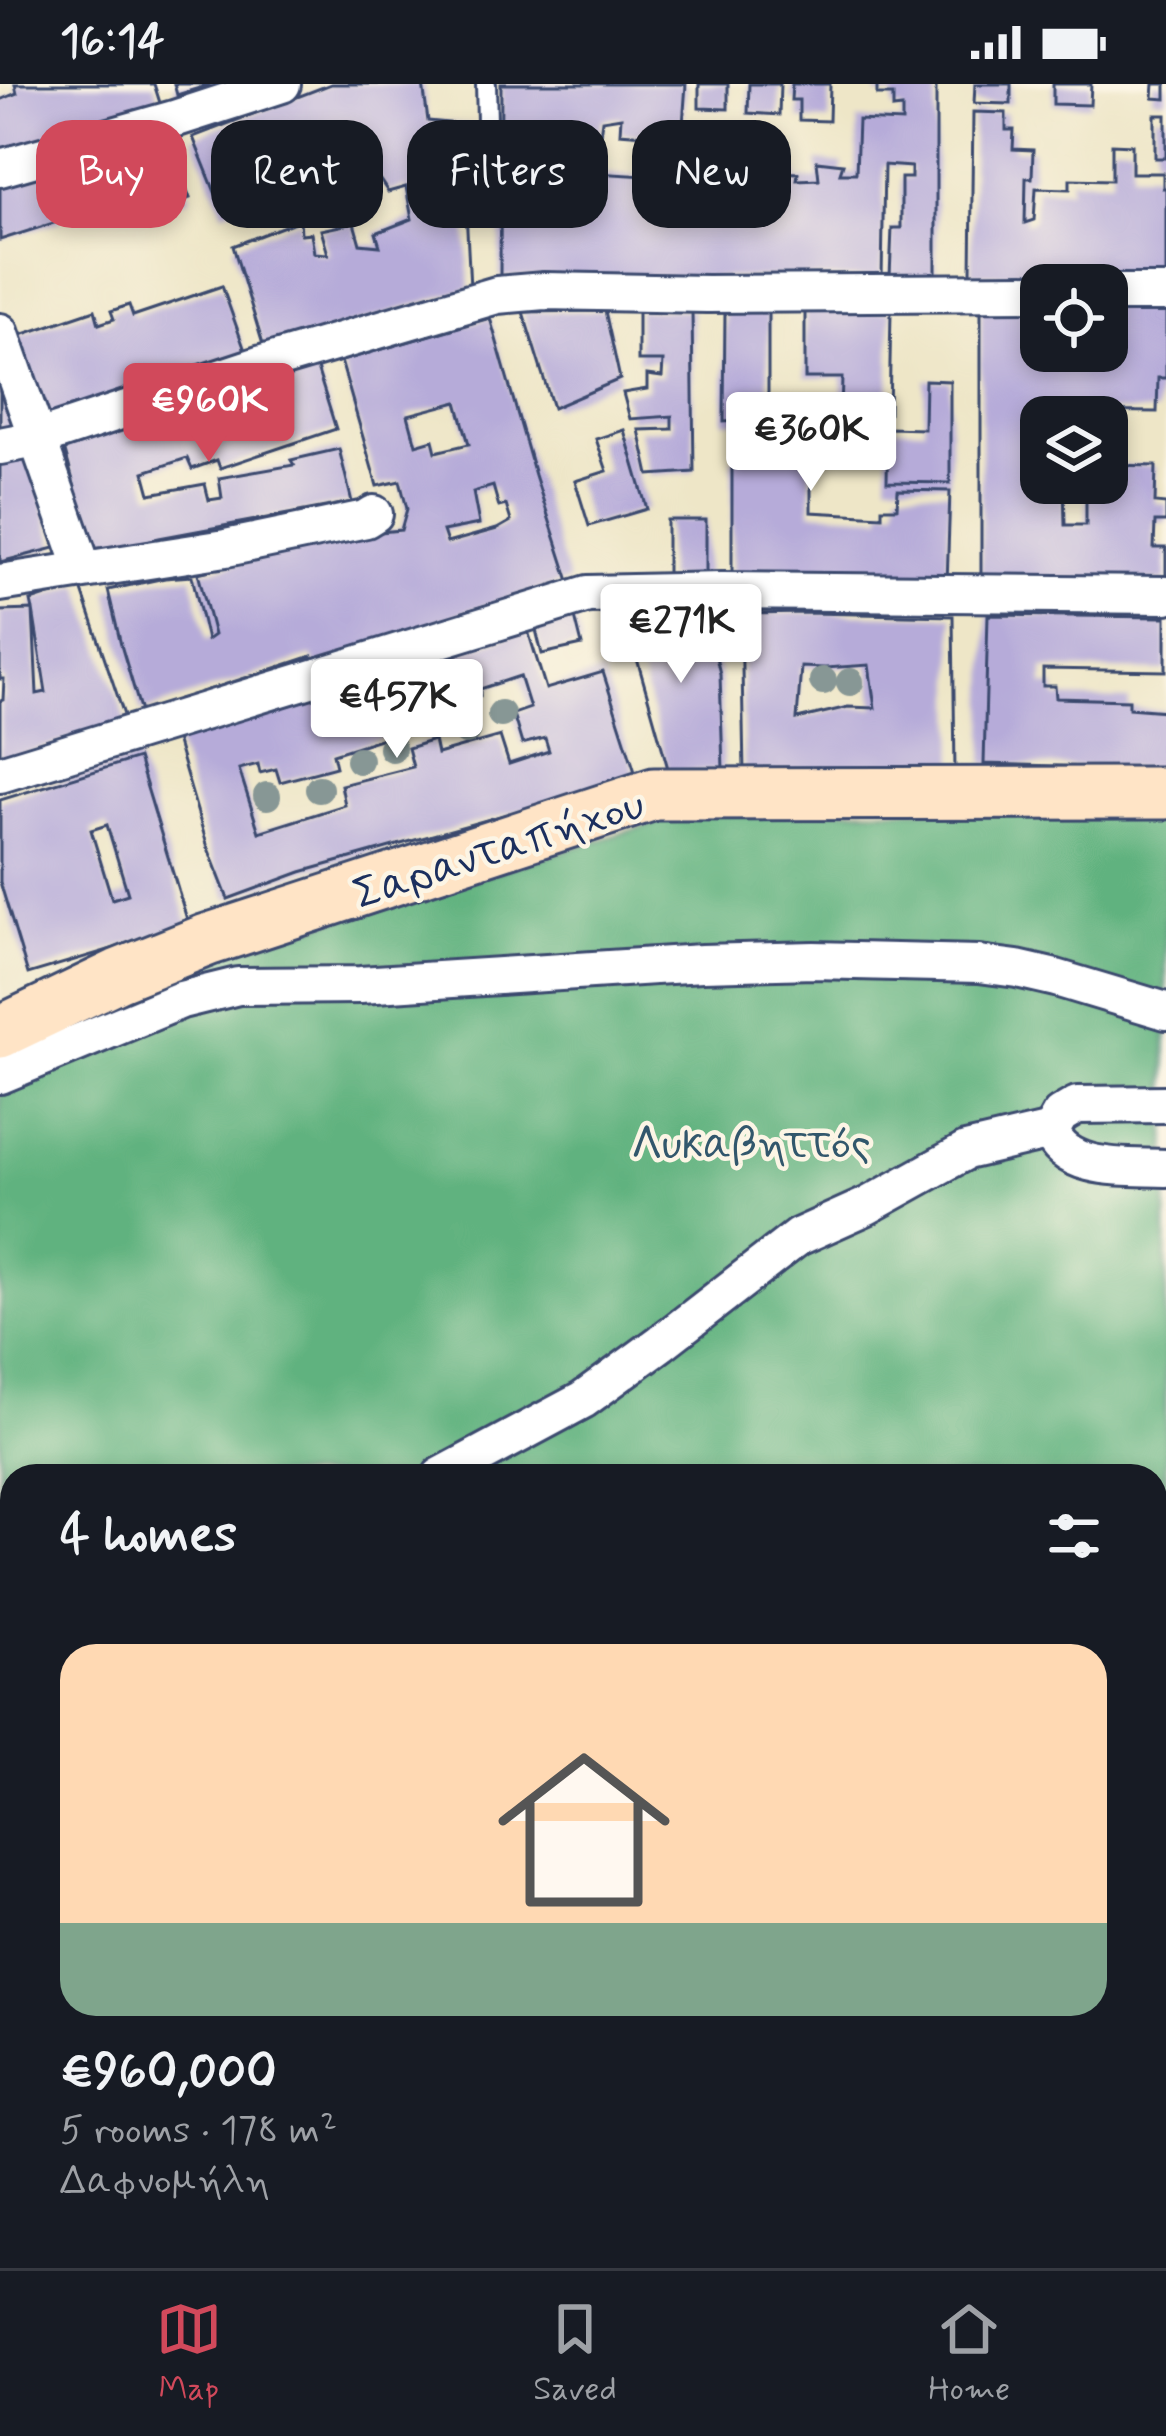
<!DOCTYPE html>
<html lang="en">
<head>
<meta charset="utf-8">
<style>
  :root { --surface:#171b24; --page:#20242c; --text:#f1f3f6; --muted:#9ea1a6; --line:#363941; --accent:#d1495b }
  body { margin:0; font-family:Mynerve,sans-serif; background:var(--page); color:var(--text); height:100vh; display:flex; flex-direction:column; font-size:45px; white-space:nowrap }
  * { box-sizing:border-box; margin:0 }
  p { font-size:39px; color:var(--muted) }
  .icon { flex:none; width:66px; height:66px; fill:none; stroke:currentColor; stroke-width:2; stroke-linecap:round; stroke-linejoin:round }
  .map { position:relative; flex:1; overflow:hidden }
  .drawer { position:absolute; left:0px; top:1380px; width:1167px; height:804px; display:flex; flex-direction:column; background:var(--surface); border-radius:36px 36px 0 0; box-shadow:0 6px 18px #0003 }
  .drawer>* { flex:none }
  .guide { position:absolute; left:36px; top:36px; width:1095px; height:108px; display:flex; gap:24px }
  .buttons { position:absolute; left:1020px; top:180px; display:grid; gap:24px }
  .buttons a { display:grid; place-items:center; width:108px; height:108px; border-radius:24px; background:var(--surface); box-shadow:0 6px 18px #0003; font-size:60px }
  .price { position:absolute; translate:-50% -102px; padding:0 27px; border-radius:12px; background:#fff; color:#222; font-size:39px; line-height:78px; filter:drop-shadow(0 3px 6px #0008) }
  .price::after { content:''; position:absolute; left:50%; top:72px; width:36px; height:27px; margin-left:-18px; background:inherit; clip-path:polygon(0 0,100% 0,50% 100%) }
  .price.selected { background:var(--accent); color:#fff }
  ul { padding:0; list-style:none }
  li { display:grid; align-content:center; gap:24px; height:636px; padding:0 60px }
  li+li { border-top:3px solid var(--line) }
  li span { display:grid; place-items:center; height:372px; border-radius:36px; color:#555 }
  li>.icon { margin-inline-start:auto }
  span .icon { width:216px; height:216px; fill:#fffc; stroke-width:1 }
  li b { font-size:51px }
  h2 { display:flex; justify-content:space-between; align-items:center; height:144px; padding:0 60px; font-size:51px }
  .pill { padding:0 42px; border-radius:36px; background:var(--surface); box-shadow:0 6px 18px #0003; font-size:42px; line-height:108px }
  .pill.selected { background:var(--accent); color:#fff }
  .status { display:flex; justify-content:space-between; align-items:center; height:84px; padding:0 60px; background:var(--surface); direction:ltr }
  .status svg { height:33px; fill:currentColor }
  .menu { display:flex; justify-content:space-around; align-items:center; height:168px; border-top:3px solid var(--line); background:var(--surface); font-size:33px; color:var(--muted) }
  .menu a { display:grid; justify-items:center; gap:6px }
  .menu .selected { color:var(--accent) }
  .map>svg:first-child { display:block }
  .forest { fill:#61b27f; stroke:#3e706e; stroke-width:3; fill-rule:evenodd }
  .building { fill:#b6abd9; fill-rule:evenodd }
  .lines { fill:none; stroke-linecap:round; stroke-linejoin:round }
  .lane-casing { stroke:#3b4a6e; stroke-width:24 }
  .street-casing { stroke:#3b4a6e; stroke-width:42 }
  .secondary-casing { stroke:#3b4a6e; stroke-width:57 }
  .lane { stroke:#fff; stroke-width:18 }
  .street { stroke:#fff; stroke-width:36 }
  .secondary { stroke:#ffe4c6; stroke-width:51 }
  .tree { fill:#879795 }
  .labels { text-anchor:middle; stroke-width:9; stroke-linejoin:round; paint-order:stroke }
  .street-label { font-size:45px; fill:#1b2f5e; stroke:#fcf5e5 }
  .park-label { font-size:45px; fill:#32576c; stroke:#fcf5e5 }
</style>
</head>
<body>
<div class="status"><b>16:14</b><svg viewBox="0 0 49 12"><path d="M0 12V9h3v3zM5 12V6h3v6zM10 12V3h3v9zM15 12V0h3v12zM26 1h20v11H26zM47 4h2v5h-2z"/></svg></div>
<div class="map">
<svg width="1166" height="2184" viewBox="0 0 1166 2184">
  <rect width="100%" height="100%" fill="#fcf5e5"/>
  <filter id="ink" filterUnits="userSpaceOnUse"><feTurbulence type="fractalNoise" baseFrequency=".00833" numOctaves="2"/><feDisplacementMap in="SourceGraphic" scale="24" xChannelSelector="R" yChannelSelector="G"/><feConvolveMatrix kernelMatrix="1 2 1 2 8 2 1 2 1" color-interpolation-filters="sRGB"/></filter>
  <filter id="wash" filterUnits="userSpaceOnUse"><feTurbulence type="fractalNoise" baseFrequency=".004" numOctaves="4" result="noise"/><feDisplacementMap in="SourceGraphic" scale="48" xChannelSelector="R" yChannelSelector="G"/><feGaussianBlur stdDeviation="2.7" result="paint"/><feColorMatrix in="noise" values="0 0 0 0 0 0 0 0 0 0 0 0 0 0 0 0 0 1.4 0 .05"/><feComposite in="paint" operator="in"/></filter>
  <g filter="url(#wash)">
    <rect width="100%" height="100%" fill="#eee6c7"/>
    <path class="forest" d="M701,725L1166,726V2184H0V967L202,876ZM12,1392H1155V2172H12Z"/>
    <g id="blocks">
      <g class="building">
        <path d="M15,0H154L161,22L0,70V16L17,9Z"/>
        <path d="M174,0H209V1L177,11Z"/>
        <path d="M331,0H423L428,37L471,41L464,88L470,204L265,267L233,162L300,136L301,150L311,149L314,169L328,170L321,146L354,139L360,160L380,162L376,149L412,135L406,103L388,108L374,87L275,128L253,80L244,84L257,115L223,128L193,53Z"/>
        <path d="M501,0H686L682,54L620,49L621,33L602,36L600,51L592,52V62L568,63L565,49H557V91H578V106L593,107L596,89L646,92V82L798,89L797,96L819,95L817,77L843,80L840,89H856L858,36L902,38V24L893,25V11H877V0H936V194L890,193L892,144H901V94H911V83L884,81L882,194L500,193Z"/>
        <path d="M699,0H728V25L699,24Z"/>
        <path d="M749,0H780L779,31L748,29Z"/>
        <path d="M792,0H830L829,37L799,36V16H791Z"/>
        <path d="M975,0H1011V20L974,19Z"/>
        <path d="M1053,0H1091L1090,21L1053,20Z"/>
        <path d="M1154,0H1166V15L1153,14Z"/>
        <path d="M973,28L1006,29V46H1014L1013,65L1033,66L1032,94H1026L1025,139L1034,136L1036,104L1070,105V95L1112,96V60L1132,61V89H1163V104H1166V194L971,190Z"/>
        <rect x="1155" y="31" width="11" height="43"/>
        <path d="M167,50L190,114L136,133L112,70Z"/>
        <path d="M45,89L60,137L0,156V104Z"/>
        <path d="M222,202L247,272L41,341L12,254L95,226L99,240L114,235L111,227L129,221L133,232Z"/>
        <path d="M981,222H1041V267H1107V222L1166,223V294H1158L1157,328L1071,327V333H1041V399H1064L1065,441H1086V399H1107V381L1156,382L1155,419L1166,420V438H1155L1154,464H1166V497H981Z"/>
        <path d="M638,226H692L694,388L649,391L639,346L672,345V332L630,335L623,309L647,305V291L662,293L663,277H638Z"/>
        <path d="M805,226L891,227L889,330L841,328L842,294H805Z"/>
        <path d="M605,227L620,295L553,324L523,228Z"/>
        <path d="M725,227L768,228V338L829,336L827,375H811V428L882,432V424H897L898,406L950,407L947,500L732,498V374H738L739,337L724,338Z"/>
        <path d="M490,234L535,391L569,497L467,527L316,583L312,572L141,628L121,561L108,506L165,494L192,492L207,556L214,551L198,489L358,450L401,446L407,425L400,397L377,402L341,277ZM457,318L469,360L436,368L433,356L416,361L408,331ZM493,402L499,423L506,421L511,437L497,445L447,459L443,447L479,440L473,408Z"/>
        <path d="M0,281L21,344L0,350Z"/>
        <path d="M316,281L336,345L220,384L217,376L192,385L187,374L144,388L150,410L205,400L209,416L222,414L219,394L294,381L291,376L339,365L352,418L159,454L93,470L63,360L133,342Z"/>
        <path d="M925,296L950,297V399L887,398L888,344L924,345Z"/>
        <path d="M624,346L647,425L589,442L575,397L607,387L596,355Z"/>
        <path d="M30,370L55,464L0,478V378Z"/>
        <rect x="667" y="436" width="39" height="59"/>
        <path d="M80,501L127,640L0,676V617L3,616L4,595H0V527L33,526L37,610L46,608L33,526L31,517Z"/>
        <path d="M705,527L720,590L723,686L669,688L624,529Z"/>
        <path d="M809,529L953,532L955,689H744L741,530ZM869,581L875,624L848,623L797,635L801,583L825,584Z"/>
        <path d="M988,531L1166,533V587L1043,585V602H1055L1056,614L1129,616V624L1166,627V685L984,680Z"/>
        <path d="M575,533L582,561L542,570L535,542Z"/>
        <path d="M528,547L546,605L603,588L636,691L522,726L301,788L228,815L208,764L175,652ZM520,592L530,624L513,630L522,660L545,654L549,667L509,680L500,652L437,670L434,656L408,664L413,683L341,701L345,721L259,748L239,685L258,680L260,689L276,685L280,698L336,683L333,670L421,642L416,626L437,621L440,635L473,627L470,614L480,612V605Z"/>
        <path d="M138,674L189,842L28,890L0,798V716ZM107,741L128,810L112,815L91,746Z"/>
      </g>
    </g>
  </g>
  <g filter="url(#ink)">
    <use href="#blocks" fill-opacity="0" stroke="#3b4a6e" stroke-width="3"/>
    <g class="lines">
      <g class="lane-casing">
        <g id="lane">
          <path d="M486,0L489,113"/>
          <path d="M196,2172L202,2184"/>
        </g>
      </g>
      <g class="street-casing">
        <g id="street">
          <path d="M0,84L174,35L282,0"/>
          <path d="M1107,209H1166"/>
          <path d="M0,248L83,485"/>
          <path d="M0,362L36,355L259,281L497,211L544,207L707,210L1041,208"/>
          <path d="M0,499L226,464L366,435L374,430"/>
          <path d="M0,690L588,510L722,507L1166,511"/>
          <path d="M0,991L181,916L238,902L360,901L702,879L814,876L979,880L1017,885L1056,894L1166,927"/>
          <path d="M1166,1020L1077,1021L1060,1031L1051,1047C1065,1089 1130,1082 1166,1084"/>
          <path d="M441,1392L583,1316L661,1259L798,1153L867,1122L966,1067L1051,1047"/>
        </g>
      </g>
      <g class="secondary-casing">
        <path id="secondary" d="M0,948L119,891L207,856L654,710L1166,709"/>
      </g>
      <use href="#lane" class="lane"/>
      <use href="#street" class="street"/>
      <use href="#secondary" class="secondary"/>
    </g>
    <g class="tree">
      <circle cx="823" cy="597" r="14"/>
      <circle cx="850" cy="598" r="14"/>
      <circle cx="501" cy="630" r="14"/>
      <circle cx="466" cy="647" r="14"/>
      <circle cx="392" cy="664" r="14"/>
      <circle cx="359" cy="676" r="14"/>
      <circle cx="319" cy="705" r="14"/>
      <circle cx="267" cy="712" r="14"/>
    </g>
  </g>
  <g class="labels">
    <g class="street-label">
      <text transform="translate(498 763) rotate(-18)" y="16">Σαρανταπήχου</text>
    </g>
    <g class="park-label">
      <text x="751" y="1074">Λυκαβηττός</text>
    </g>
  </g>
</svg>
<div class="buttons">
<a><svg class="icon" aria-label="locate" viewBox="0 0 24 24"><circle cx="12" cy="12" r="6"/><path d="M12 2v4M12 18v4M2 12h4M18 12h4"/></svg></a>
<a><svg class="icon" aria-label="layers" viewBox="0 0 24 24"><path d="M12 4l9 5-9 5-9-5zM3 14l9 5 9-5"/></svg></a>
</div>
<b class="price selected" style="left:209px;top:381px">€960K</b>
<b class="price" style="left:811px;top:410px">€360K</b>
<b class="price" style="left:681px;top:602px">€271K</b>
<b class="price" style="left:397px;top:677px">€457K</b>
<div class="guide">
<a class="pill selected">Buy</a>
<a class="pill">Rent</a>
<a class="pill">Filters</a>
<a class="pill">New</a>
</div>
<section class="drawer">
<h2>4 homes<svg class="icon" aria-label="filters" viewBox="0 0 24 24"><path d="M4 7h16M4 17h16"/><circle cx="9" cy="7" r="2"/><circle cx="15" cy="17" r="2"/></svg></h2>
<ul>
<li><span style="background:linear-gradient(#ffd9b3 75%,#7fa58c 0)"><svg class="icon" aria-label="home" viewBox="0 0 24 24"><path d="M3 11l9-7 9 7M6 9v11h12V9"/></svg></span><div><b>€960,000</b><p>5 rooms · 178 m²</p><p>Δαφνομήλη</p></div></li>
</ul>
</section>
</div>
<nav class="menu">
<a class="selected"><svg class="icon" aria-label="map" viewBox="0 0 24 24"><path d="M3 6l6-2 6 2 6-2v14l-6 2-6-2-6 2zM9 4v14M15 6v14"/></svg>Map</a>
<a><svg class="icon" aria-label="saved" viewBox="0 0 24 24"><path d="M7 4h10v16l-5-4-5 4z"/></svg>Saved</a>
<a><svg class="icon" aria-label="home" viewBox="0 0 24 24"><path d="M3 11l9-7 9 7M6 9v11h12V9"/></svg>Home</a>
</nav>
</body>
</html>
